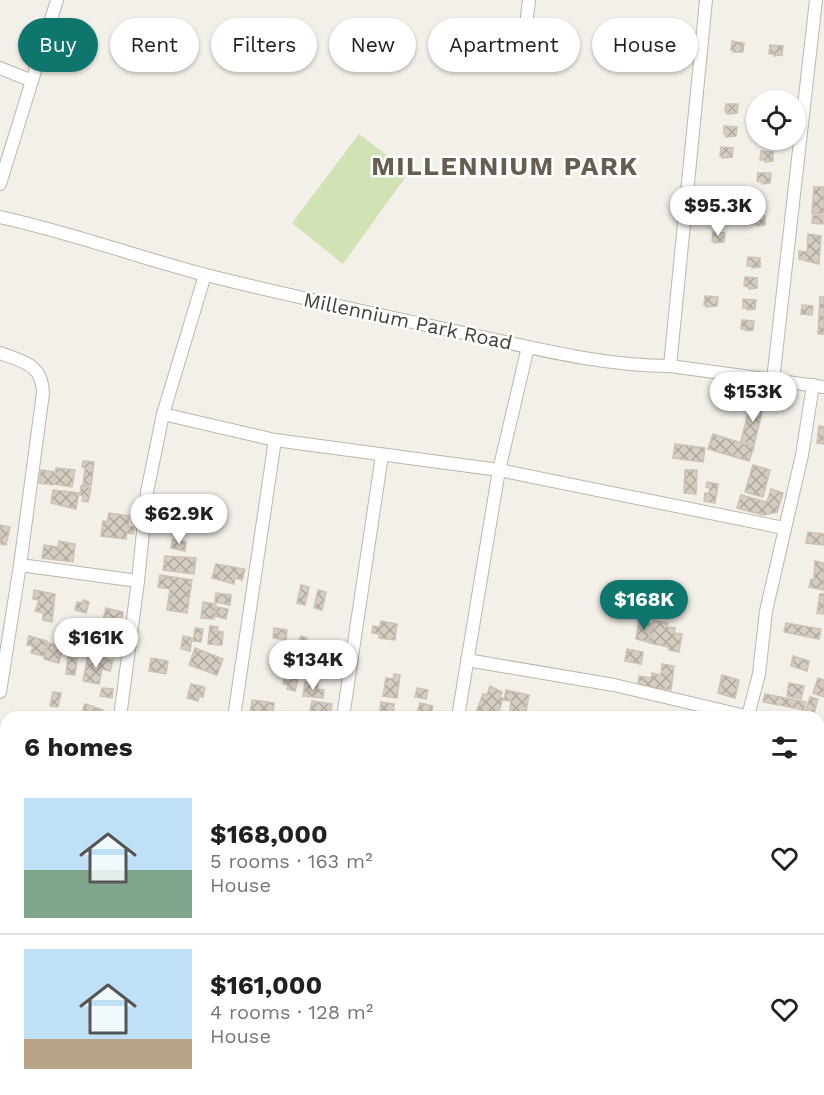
<!DOCTYPE html>
<html lang="en">
<head>
<meta charset="utf-8">
<style>
  :root { --surface:#fff; --page:#f2f2f2; --text:#202124; --muted:#757577; --line:#e0e0e0; --accent:#0f766e }
  body { margin:0; font-family:"Work Sans",sans-serif; background:var(--page); color:var(--text); height:100vh; display:flex; flex-direction:column; font-size:22px; white-space:nowrap }
  * { box-sizing:border-box; margin:0 }
  p { font-size:20px; color:var(--muted) }
  .icon { flex:none; width:33px; height:33px; fill:none; stroke:currentColor; stroke-width:2; stroke-linecap:round; stroke-linejoin:round }
  .map { position:relative; flex:1; overflow:hidden }
  .side { position:absolute; left:0px; top:711px; width:825px; height:384px; display:flex; flex-direction:column; background:var(--surface); border-radius:18px 18px 0 0; box-shadow:0 2px 4px #0004 }
  .side>* { flex:none }
  .top-card { position:absolute; left:18px; top:18px; width:789px; height:54px; display:flex; gap:12px }
  .buttons { position:absolute; left:746px; top:90px; display:grid; gap:12px }
  .buttons a { display:grid; place-items:center; width:60px; height:60px; border-radius:50%; background:var(--surface); box-shadow:0 2px 4px #0004; font-size:30px }
  .price { position:absolute; translate:-50% -51px; padding:0 14px; border-radius:21px; background:#fff; color:#222; font-size:20px; line-height:39px; filter:drop-shadow(0 2px 3px #0008) }
  .price::after { content:''; position:absolute; left:50%; top:36px; width:18px; height:14px; margin-left:-9px; background:inherit; clip-path:polygon(0 0,100% 0,50% 100%) }
  .price.selected { background:var(--accent); color:#fff }
  ul { padding:0; list-style:none }
  li { display:flex; align-items:center; gap:18px; height:150px; padding:0 24px }
  li+li { border-top:2px solid var(--line) }
  li span { display:grid; place-items:center; flex:none; width:168px; height:120px; border-radius:0px; color:#555 }
  li>.icon { margin-inline-start:auto }
  span .icon { width:72px; height:72px; fill:#fffc; stroke-width:1 }
  li b { font-size:26px }
  h2 { display:flex; justify-content:space-between; align-items:center; height:72px; padding:0 24px; font-size:26px }
  .tag { padding:0 21px; border-radius:27px; background:var(--surface); box-shadow:0 2px 4px #0004; font-size:21px; line-height:54px }
  .tag.selected { background:var(--accent); color:#fff }
  .map>svg:first-child { display:block }
  .green { fill:#d1e3b5 }
  .building { fill:url(#building-cross-hatch); stroke:#cdc2b3; stroke-width:1.5 }
  .lines { fill:none; stroke-linecap:round; stroke-linejoin:round }
  .minor-casing { stroke:#bdb6ac; stroke-width:14 }
  .trunk-casing { stroke:#cf9646; stroke-width:22 }
  .minor { stroke:#fff; stroke-width:12 }
  .trunk { stroke:#f2cd8a; stroke-width:20 }
  .labels { text-anchor:middle; stroke-width:5; stroke-linejoin:round; paint-order:stroke }
  .street-label { font-size:20px; fill:#453f38; stroke:#fff }
  .district-label { font-size:26px; font-weight:bold; letter-spacing:1.5px; fill:#675d50; stroke:#fff }
</style>
</head>
<body>
<div class="map">
<svg width="824" height="1095" viewBox="0 0 824 1095">
  <defs>
    <pattern id="building-cross-hatch" width="8" height="8" patternUnits="userSpaceOnUse" patternTransform="scale(1.5)"><rect width="8" height="8" fill="#d6cdc2"/><path d="M0 0l8 8M0 8l8-8" fill="none" stroke="#afa89f"/></pattern>
  </defs>
  <rect width="100%" height="100%" fill="#f3efe9"/>
  <path class="green" d="M359,134L409,172L343,264L292,223Z"/>
  <g class="building">
    <path d="M732,41L744,43L743,52H733L734,50H731Z"/>
    <path d="M770,45L783,46L782,55L774,56V54H769Z"/>
    <path d="M726,104H738L737,113L727,114L728,112H725Z"/>
    <path d="M724,126L737,127L736,136L726,137V135L724,134Z"/>
    <path d="M721,147L733,148L732,157L722,158V156H720Z"/>
    <path d="M761,151L773,152V161L765,162V160H760Z"/>
    <path d="M758,173H771L770,183L762,184V182L757,181Z"/>
    <path d="M814,187H824V214L812,213Z"/>
    <path d="M717,190L730,191L729,200L719,201V199L716,198Z"/>
    <path d="M716,211L728,212L727,221L717,222L718,220H715Z"/>
    <path d="M753,215L765,216V225L757,226V224H752Z"/>
    <path d="M813,215L823,216V224L812,223Z"/>
    <path d="M713,232L725,233L724,242L714,243V241H712Z"/>
    <path d="M808,234L821,236L819,264L799,259V251L807,252Z"/>
    <path d="M748,257L760,258V267L752,268V266H747Z"/>
    <path d="M745,277L757,278V288L749,289V287L744,286Z"/>
    <path d="M705,296L718,297L717,306L706,307L707,305H704Z"/>
    <path d="M820,297H824V334H818Z"/>
    <path d="M743,299L756,300L755,309L747,310V308H743Z"/>
    <path d="M802,305L813,306L812,315L801,314Z"/>
    <path d="M742,320L754,321L753,330L746,331V329H741Z"/>
    <path d="M751,401L764,404L754,445L741,441Z"/>
    <path d="M819,426L824,427V444L817,443Z"/>
    <path d="M713,434L754,447L749,461L708,449Z"/>
    <path d="M675,444L705,448L703,462L673,458Z"/>
    <path d="M83,461L94,462L91,486L83,485L85,468L82,467Z"/>
    <path d="M753,465L770,470L763,497L745,492Z"/>
    <path d="M56,468L75,470L72,487L53,484Z"/>
    <path d="M41,470L55,472L53,485L39,483Z"/>
    <path d="M685,470H697L696,494L684,493Z"/>
    <path d="M707,482L718,484L715,503L704,501L705,493H709L710,488L706,487Z"/>
    <path d="M81,486L91,488L88,502L82,501L83,496L80,495Z"/>
    <path d="M771,489L783,493L777,512L763,515L737,508L741,495L767,502Z"/>
    <path d="M53,490L79,493L76,509L51,503Z"/>
    <path d="M109,513L129,516L128,526L134,527L133,534L127,533L126,539L101,536L103,521L107,522Z"/>
    <path d="M0,525L10,527L6,545L0,544Z"/>
    <path d="M808,532L824,534V545L806,543Z"/>
    <path d="M173,539L186,542L185,551L171,548Z"/>
    <path d="M59,541L75,544L73,562L42,558L44,545L58,547Z"/>
    <path d="M165,556L196,558L194,574L163,570Z"/>
    <path d="M815,561L824,563V590L809,587L811,579L814,580Z"/>
    <path d="M216,564L245,569L242,580L235,578L234,584L212,578Z"/>
    <path d="M160,575L192,580L187,613L167,610L170,589L158,587Z"/>
    <path d="M301,585L309,587L305,605L297,603Z"/>
    <path d="M34,590L55,594L52,622L43,620V613L35,611L39,600L33,599Z"/>
    <path d="M318,590L326,592L322,610L314,608Z"/>
    <path d="M216,593L231,595L230,605L215,602Z"/>
    <path d="M820,594H824V614L817,613Z"/>
    <path d="M83,600L89,602L86,613L75,610L77,602L82,603Z"/>
    <path d="M203,602L216,604L214,619L201,618Z"/>
    <path d="M217,607L228,609L226,619L215,616Z"/>
    <path d="M106,608L123,612L121,624L103,620Z"/>
    <path d="M653,620L668,623L667,627L675,628L674,633L682,634L679,652L669,650V647L649,643Z"/>
    <path d="M381,621L397,624L395,640L379,638V634L372,633L373,626L380,627Z"/>
    <path d="M639,621L651,623L648,642L636,639Z"/>
    <path d="M786,623L821,629L819,639L784,632Z"/>
    <path d="M101,625L114,629L110,643L97,640Z"/>
    <path d="M210,626L218,627L217,631L223,632L222,645L208,644Z"/>
    <path d="M195,628L203,629L201,642L193,641Z"/>
    <path d="M274,628L287,630L286,640L273,638Z"/>
    <path d="M29,636L47,641L44,656L31,653L33,646L27,645Z"/>
    <path d="M183,636L192,638L190,651L181,649Z"/>
    <path d="M301,636L307,638L303,650L296,648Z"/>
    <path d="M48,643L63,647L59,663L44,659Z"/>
    <path d="M89,646L105,649L104,657L88,654Z"/>
    <path d="M195,648L223,659L217,675L189,665Z"/>
    <path d="M627,649L643,652L641,664L625,661Z"/>
    <path d="M88,655L113,660L110,671L102,669L99,684L83,681Z"/>
    <path d="M793,656L809,661L807,671L791,666Z"/>
    <path d="M68,657L77,659L75,675L66,674Z"/>
    <path d="M151,658L168,661L166,674L149,671Z"/>
    <path d="M662,664L674,666L671,690L638,685L639,676L651,678L652,673L661,675Z"/>
    <path d="M394,674L400,675L397,698L383,696L386,678L393,679Z"/>
    <path d="M722,675L739,680L735,698L718,693Z"/>
    <path d="M290,676L298,678L295,691L287,689L288,685L283,684L284,679L289,681Z"/>
    <path d="M818,678L824,680V697L813,693Z"/>
    <path d="M305,682L318,684L317,689L324,690L323,698L303,696Z"/>
    <path d="M789,683L804,686L801,699L787,696Z"/>
    <path d="M191,684L205,687L203,697L199,696L198,701L187,698Z"/>
    <path d="M490,686L502,692L500,697L503,698L498,715L487,711L485,717L475,715L483,694L487,695Z"/>
    <path d="M102,688L113,689L112,698L100,696Z"/>
    <path d="M417,688L428,690L426,699L415,697Z"/>
    <path d="M506,690L529,695L525,717L509,716L511,701L504,700Z"/>
    <path d="M53,692L61,693L58,707L50,706Z"/>
    <path d="M765,694L806,702L804,710L763,702Z"/>
    <path d="M810,697L818,699L813,717H804Z"/>
    <path d="M252,700L274,703L273,717L250,714Z"/>
    <path d="M312,701L332,704L330,717H309Z"/>
    <path d="M381,702L394,704L393,717H379Z"/>
    <path d="M420,703L433,706L430,717H416Z"/>
    <path d="M85,704L103,710L101,717H80Z"/>
    <path d="M0,860L6,861V877L0,876Z"/>
    <path d="M0,1029L6,1030V1050L0,1049Z"/>
    <path d="M56,1089H78L81,1091L78,1095H65Z"/>
    <path d="M122,1089H137L150,1095H120Z"/>
    <path d="M308,1089H321L329,1092L328,1095H306Z"/>
  </g>
  <g class="lines">
    <g class="minor-casing">
      <g id="minor">
        <path d="M524,42L529,0"/>
        <path d="M0,68L32,81"/>
        <path d="M0,184L57,0"/>
        <path d="M0,217C70,232 137,257 206,275C293,297 380,315 468,334C534,348 603,366 670,366L824,387"/>
        <path d="M0,353C24,362 42,364 43,393L20,565L0,692"/>
        <path d="M670,366L706,0"/>
        <path d="M773,380L816,0"/>
        <path d="M163,414L275,440L499,470L784,528"/>
        <path d="M20,565L138,581"/>
        <path d="M467,660L614,685L750,717"/>
        <path d="M748,716L759,674L766,611L802,455L813,385"/>
        <path d="M120,717L138,581L147,492L163,414L205,275"/>
        <path d="M234,717L275,440"/>
        <path d="M343,717L382,455"/>
        <path d="M458,717L499,470L528,347"/>
        <path d="M819,736L824,737"/>
        <path d="M0,789L6,790"/>
        <path d="M819,808L824,809"/>
        <path d="M819,873L824,835"/>
        <path d="M492,1095L495,1089"/>
        <path d="M593,1095L595,1089"/>
        <path d="M784,1095L785,1089"/>
      </g>
    </g>
    <g class="trunk-casing">
      <g id="trunk">
        <path d="M0,952H6"/>
        <path d="M819,1056L824,1057"/>
      </g>
    </g>
    <use href="#minor" class="minor"/>
    <use href="#trunk" class="trunk"/>
  </g>
  <g class="labels">
    <g class="street-label">
      <text transform="translate(408 321) rotate(12)" y="7">Millennium Park Road</text>
    </g>
    <g class="district-label">
      <text x="505" y="175">MILLENNIUM PARK</text>
    </g>
  </g>
</svg>
<div class="buttons">
<a><svg class="icon" aria-label="locate" viewBox="0 0 24 24"><circle cx="12" cy="12" r="6"/><path d="M12 2v4M12 18v4M2 12h4M18 12h4"/></svg></a>
</div>
<b class="price" style="left:718px;top:237px">$95.3K</b>
<b class="price" style="left:753px;top:423px">$153K</b>
<b class="price" style="left:179px;top:545px">$62.9K</b>
<b class="price selected" style="left:644px;top:631px">$168K</b>
<b class="price" style="left:96px;top:669px">$161K</b>
<b class="price" style="left:313px;top:691px">$134K</b>
<div class="top-card">
<a class="tag selected">Buy</a>
<a class="tag">Rent</a>
<a class="tag">Filters</a>
<a class="tag">New</a>
<a class="tag">Apartment</a>
<a class="tag">House</a>
</div>
<section class="side">
<h2>6 homes<svg class="icon" aria-label="filters" viewBox="0 0 24 24"><path d="M4 7h16M4 17h16"/><circle cx="9" cy="7" r="2"/><circle cx="15" cy="17" r="2"/></svg></h2>
<ul>
<li><span style="background:linear-gradient(#bfe0f5 60%,#7fa58c 0)"><svg class="icon" aria-label="home" viewBox="0 0 24 24"><path d="M3 11l9-7 9 7M6 9v11h12V9"/></svg></span><div><b>$168,000</b><p>5 rooms · 163 m²</p><p>House</p></div><svg class="icon" aria-label="heart" viewBox="0 0 24 24"><path d="M12 20l-8-8c-3-5 5-10 8-4 3-6 11-1 8 4z"/></svg></li>
<li><span style="background:linear-gradient(#bfe0f5 75%,#b9a48a 0)"><svg class="icon" aria-label="home" viewBox="0 0 24 24"><path d="M3 11l9-7 9 7M6 9v11h12V9"/></svg></span><div><b>$161,000</b><p>4 rooms · 128 m²</p><p>House</p></div><svg class="icon" aria-label="heart" viewBox="0 0 24 24"><path d="M12 20l-8-8c-3-5 5-10 8-4 3-6 11-1 8 4z"/></svg></li>
</ul>
</section>
</div>
</body>
</html>
